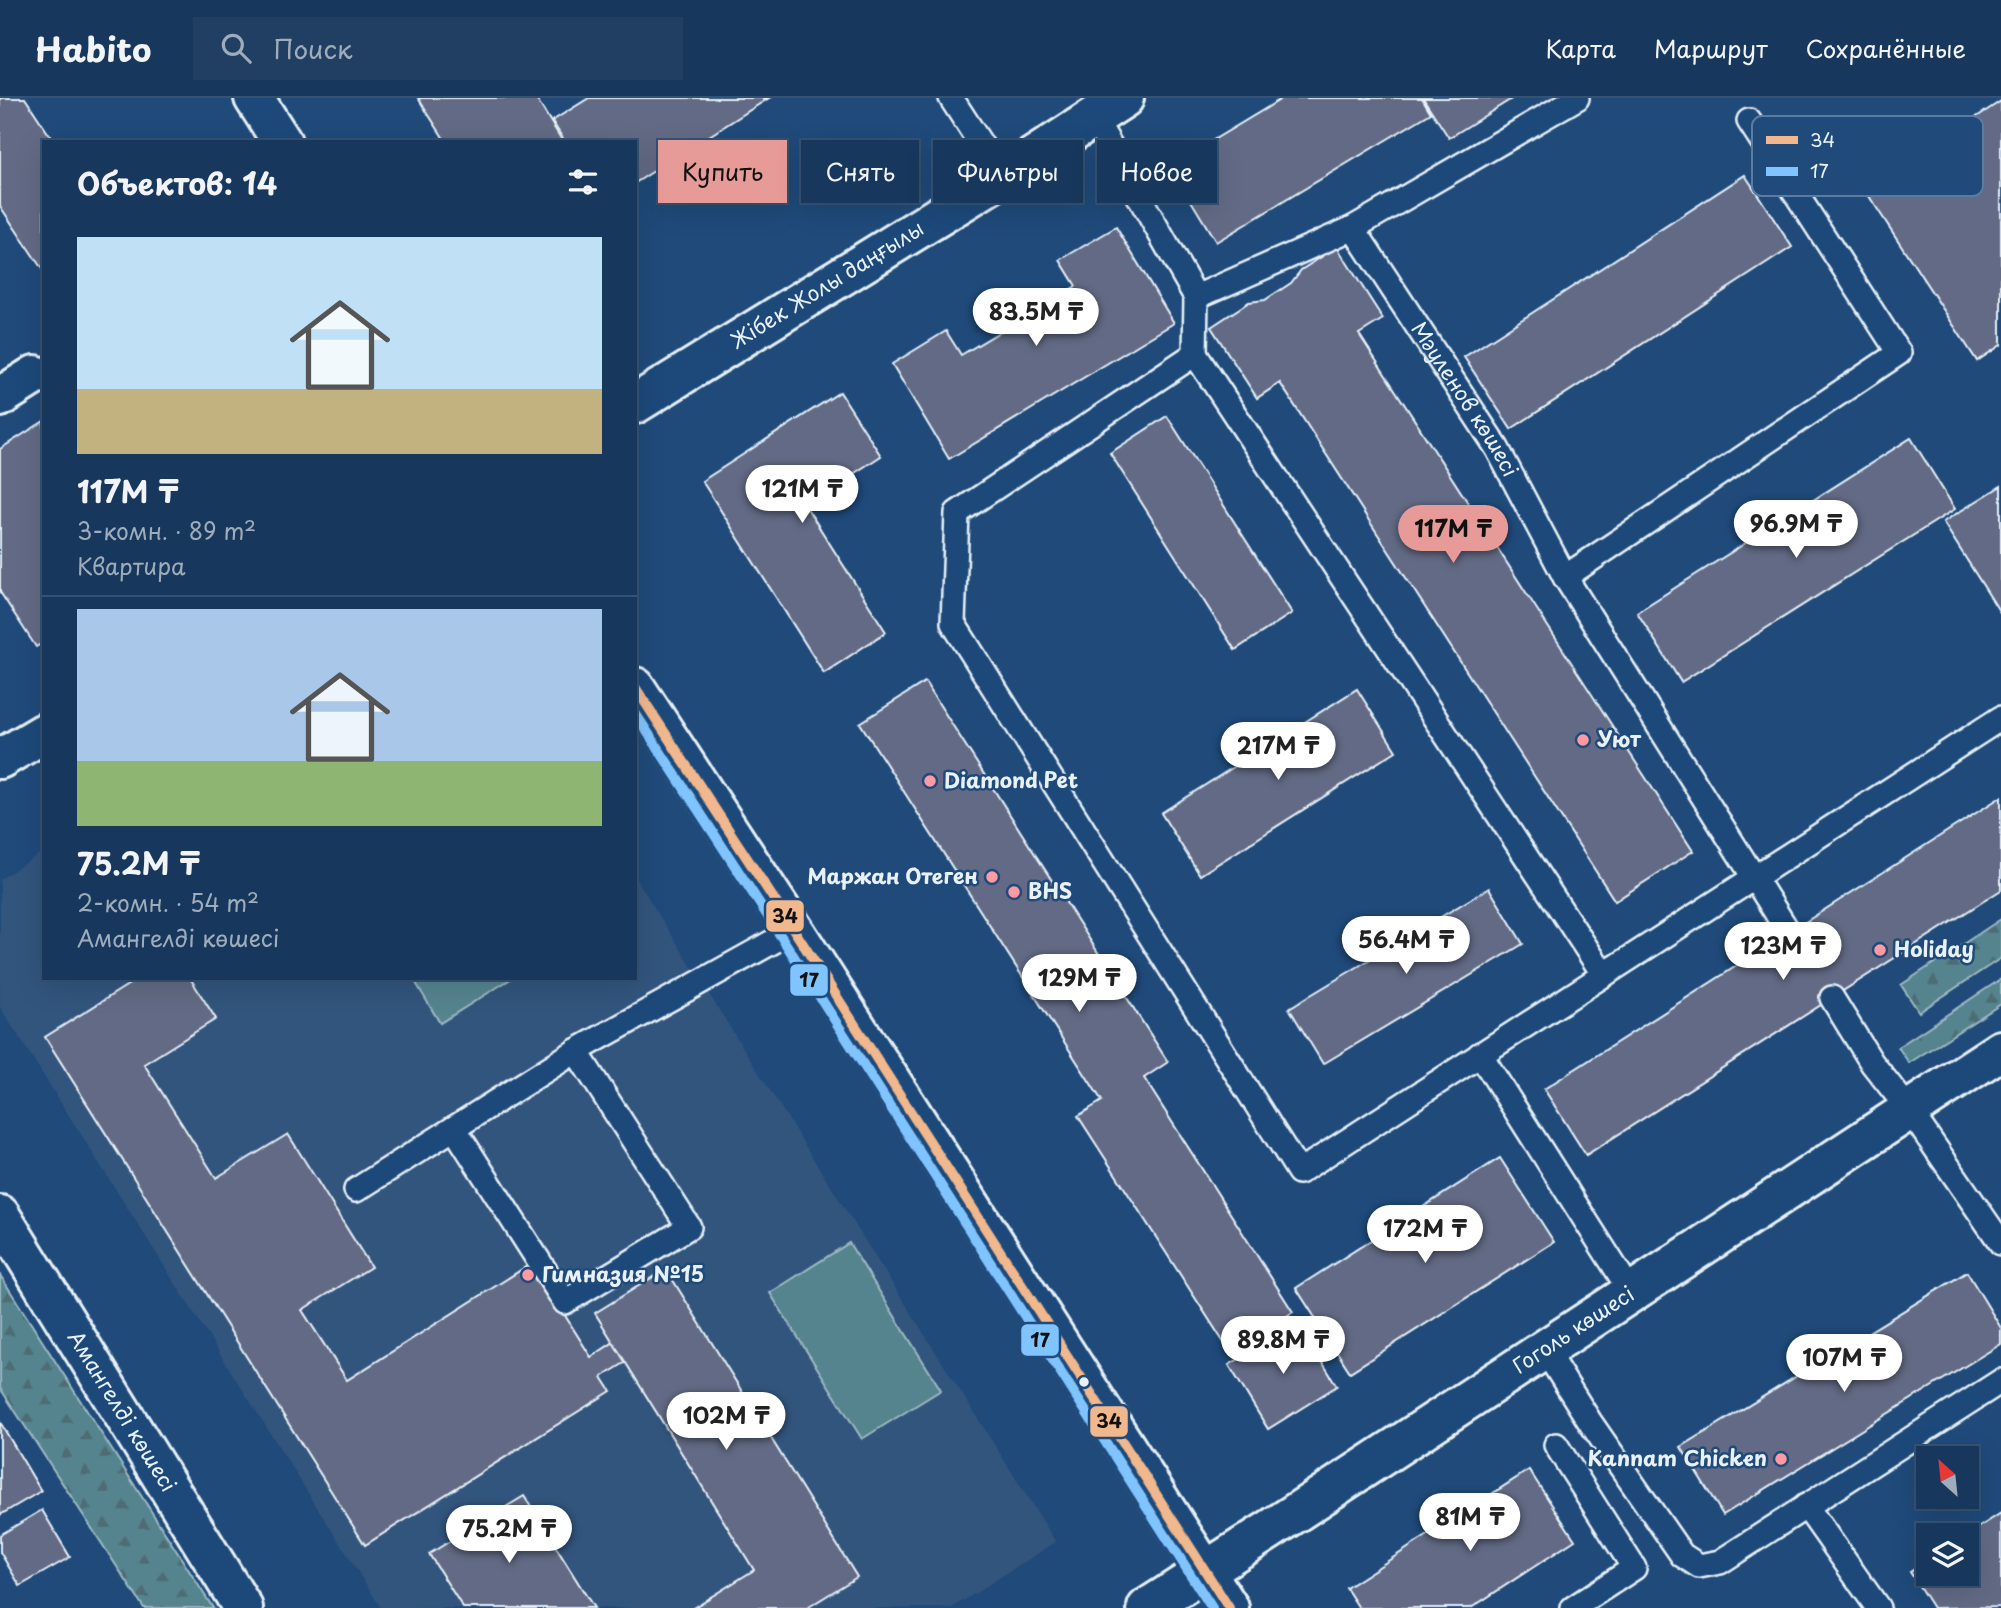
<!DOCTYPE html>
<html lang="ru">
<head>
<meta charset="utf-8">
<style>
  :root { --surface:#17385c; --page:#203f62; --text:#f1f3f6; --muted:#9eacbb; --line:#365272; --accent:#e69b98 }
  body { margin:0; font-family:"Playpen Sans",sans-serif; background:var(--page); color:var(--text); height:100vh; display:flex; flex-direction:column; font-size:26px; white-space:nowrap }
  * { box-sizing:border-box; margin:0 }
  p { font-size:23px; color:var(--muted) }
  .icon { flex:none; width:38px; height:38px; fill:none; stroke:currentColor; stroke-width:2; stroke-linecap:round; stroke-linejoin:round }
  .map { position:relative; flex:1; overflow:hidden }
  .sheet { position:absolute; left:42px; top:42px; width:595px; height:840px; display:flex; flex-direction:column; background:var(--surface); border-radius:0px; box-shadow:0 7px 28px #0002,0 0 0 2px var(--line) }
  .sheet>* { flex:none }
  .banner { position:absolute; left:658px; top:42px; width:665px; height:63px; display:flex; gap:14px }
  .needle { width:46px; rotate:333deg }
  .fabs { position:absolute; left:1916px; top:1348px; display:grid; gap:14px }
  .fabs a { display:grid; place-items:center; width:63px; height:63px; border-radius:0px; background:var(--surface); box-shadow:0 7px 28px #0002,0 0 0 2px var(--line); font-size:35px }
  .price { position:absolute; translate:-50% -60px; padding:0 16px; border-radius:24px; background:#fff; color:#222; font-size:23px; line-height:46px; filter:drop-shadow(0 2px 4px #0008) }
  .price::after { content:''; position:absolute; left:50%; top:42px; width:21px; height:16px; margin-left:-10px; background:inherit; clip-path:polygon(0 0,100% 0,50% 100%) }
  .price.current { background:var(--accent); color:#111 }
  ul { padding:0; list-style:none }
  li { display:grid; align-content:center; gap:14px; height:371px; padding:0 35px }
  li+li { border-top:2px solid var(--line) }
  li span { display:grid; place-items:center; height:217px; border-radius:0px; color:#555 }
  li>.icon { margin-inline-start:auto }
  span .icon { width:126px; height:126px; fill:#fffc; stroke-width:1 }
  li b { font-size:30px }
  h2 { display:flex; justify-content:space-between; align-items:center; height:84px; padding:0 35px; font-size:30px }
  .pill { padding:0 24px; border-radius:0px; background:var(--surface); box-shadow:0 7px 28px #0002,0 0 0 2px var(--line); font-size:24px; line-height:63px }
  .pill.current { background:var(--accent); color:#111 }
  header { display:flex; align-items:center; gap:42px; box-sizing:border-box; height:98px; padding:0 35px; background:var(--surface); border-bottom:2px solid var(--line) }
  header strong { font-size:33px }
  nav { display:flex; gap:38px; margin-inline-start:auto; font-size:24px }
  .search { width:490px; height:63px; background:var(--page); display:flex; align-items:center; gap:18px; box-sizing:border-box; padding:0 24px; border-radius:0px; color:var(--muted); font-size:26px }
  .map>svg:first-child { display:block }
  .built { fill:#33547d }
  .green { fill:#54848e; stroke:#9ebac3; stroke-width:2 }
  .forest { fill:url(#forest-firs); stroke:#9ebac3; stroke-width:2 }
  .building { fill:#626a85; stroke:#e8f1f8; stroke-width:2 }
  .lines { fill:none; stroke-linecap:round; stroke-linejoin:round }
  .lane-casing { stroke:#e8f1f8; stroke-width:28 }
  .street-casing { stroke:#e8f1f8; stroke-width:44 }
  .secondary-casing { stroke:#e8f1f8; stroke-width:44 }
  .lane { stroke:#1f4a7a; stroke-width:23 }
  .street { stroke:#1f4a7a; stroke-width:38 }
  .secondary { stroke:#1f4a7a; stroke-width:38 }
  .bus-1-casing { stroke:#1f4a7a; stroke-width:16 }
  .bus-2-casing { stroke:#1f4a7a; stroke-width:16 }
  .bus-1 { stroke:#f1b78d; stroke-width:10 }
  .bus-2 { stroke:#80c4ff; stroke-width:10 }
  .poi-dot { fill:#ff9aa2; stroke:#1f4a7a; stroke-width:2.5 }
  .bus-dot { fill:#e8f1f8; stroke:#1f4a7a; stroke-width:2.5 }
  .labels { text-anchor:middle; stroke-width:5; stroke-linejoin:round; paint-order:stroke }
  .street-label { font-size:21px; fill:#e8f1f8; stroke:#1f4a7a }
  .poi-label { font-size:21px; font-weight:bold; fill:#e8f1f8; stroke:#1f4a7a; text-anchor:start }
  .key { fill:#1f4a7a; stroke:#5b7ca0; stroke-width:2 }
  .key-label { font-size:19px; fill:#e8f1f8 }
  .line-badge { stroke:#1f4a7a; stroke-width:2.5 }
  .pale-badge-label { font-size:19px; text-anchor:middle; font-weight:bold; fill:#111 }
</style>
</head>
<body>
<header>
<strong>Habito</strong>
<div class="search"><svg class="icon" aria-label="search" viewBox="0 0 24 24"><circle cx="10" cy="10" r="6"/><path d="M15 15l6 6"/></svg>Поиск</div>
<nav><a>Карта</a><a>Маршрут</a><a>Сохранённые</a></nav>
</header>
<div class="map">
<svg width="2001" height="1510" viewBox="0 0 2001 1510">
  <defs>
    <pattern id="forest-firs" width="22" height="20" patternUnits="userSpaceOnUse" patternTransform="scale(1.75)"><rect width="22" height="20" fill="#54848e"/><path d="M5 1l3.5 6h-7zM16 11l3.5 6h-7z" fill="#4e6c73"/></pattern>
  </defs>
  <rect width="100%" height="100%" fill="#1f4a7a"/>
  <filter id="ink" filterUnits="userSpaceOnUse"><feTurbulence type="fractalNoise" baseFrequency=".0143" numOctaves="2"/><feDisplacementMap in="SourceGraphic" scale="14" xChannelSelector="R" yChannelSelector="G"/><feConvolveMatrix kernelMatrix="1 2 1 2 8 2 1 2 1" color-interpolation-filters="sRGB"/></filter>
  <g filter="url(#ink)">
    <path class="built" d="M44,753V880H635V779L1056,1444L952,1510H381L0,909V781Z"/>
    <g class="green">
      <path d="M413,880H512L440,925Z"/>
      <path d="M849,1145L941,1292L862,1341L770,1195Z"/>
    </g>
    <g class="forest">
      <path d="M2001,821V860L1919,914L1901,887Z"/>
      <path d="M2001,881V906L1909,965L1898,949Z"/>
      <path d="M0,1177L213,1510H144L0,1290Z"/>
    </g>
    <g class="building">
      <path d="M0,0H25L54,44H44V174L0,108Z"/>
      <path d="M418,0H536L563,44H446Z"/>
      <path d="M589,0H769L635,85V44H565L552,23Z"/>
      <path d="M1283,0H1422L1431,15L1216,144L1170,68Z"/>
      <path d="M1423,0H1513L1449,40Z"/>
      <path d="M2001,3V247L1977,263L1865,92Z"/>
      <path d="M1745,77L1792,149L1511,331L1464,259Z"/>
      <path d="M1116,129L1174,225L949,361L892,266L946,233L961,257L1076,188L1060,162Z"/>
      <path d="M1337,149L1383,221L1359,236L1693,753L1615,803L1280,285L1257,300L1211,229L1249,204L1265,202L1291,185L1301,172Z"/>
      <path d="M840,294L881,358L805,407L886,534L824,575L702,383Z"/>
      <path d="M1167,318L1292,515L1235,552L1110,355Z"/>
      <path d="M44,323V544L36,549L0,494V351Z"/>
      <path d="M1911,340L1955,411L1681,584L1637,514Z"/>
      <path d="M2001,388V516L1943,424Z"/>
      <path d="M925,584L1168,964L1144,980L1293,1214L1230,1254L1078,1018L1102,1003L860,625Z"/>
      <path d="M1357,591L1396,653L1200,777L1161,715Z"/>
      <path d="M2001,699V792L1586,1057L1544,991Z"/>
      <path d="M1489,790L1523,846L1323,966L1289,910Z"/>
      <path d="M139,880H190L216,921L144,966L216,1080L288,1036L371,1169L302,1212L347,1282L532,1165L591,1259L614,1244L626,1264L602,1279L611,1293L365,1447L45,939Z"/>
      <path d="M1500,1060L1554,1144L1350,1274L1296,1190Z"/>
      <path d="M666,1171L857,1479L807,1510H693L754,1472L595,1215Z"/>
      <path d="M1967,1174L2001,1230V1246L1723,1417L1681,1349Z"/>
      <path d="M1298,1225L1337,1288L1268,1331L1229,1267Z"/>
      <path d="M0,1324L41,1393L0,1417Z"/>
      <path d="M1529,1372L1575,1442L1471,1510H1359L1346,1490Z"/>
      <path d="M524,1398L594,1510H463L429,1456Z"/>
      <path d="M42,1412L70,1459L20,1488L0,1454V1437Z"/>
      <path d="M2001,1415V1509L1933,1510L1910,1474L1928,1462V1475H1967V1437Z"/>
    </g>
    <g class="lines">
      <g class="lane-casing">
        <g id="lane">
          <path d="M951,0L1002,79"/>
          <path id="s1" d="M1094,19L1196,199L1353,130L1497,350L1565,479L1789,835"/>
          <path d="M1353,130L1577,0"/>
          <path d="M1196,199L1195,256L957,415L953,525L1299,1074L2001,620"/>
          <path d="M1195,256L1604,877"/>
          <path d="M1565,479L1899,255L1749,23"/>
          <path d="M1832,900L1872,965L1910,1013L2001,1145"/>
          <path d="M1480,956L1631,1194"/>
          <path d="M454,1030L565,1204L689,1129L576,953"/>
          <path d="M356,1092L576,953L794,832"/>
          <path d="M1545,1252L1590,1324L1682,1457L1699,1468L1720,1464L2001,1283"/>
          <path d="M1556,1347L1634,1470L1573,1510"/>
          <path d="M1806,1408L1878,1510"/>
        </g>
      </g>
      <g class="street-casing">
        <g id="street">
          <path d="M0,299L35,277"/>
          <path id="s2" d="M635,306L1002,79L1124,0"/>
          <path d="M0,661L44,635"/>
          <path id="s3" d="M0,1117L243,1510"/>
        </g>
      </g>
      <g class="secondary-casing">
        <g id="secondary">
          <path d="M254,0L282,44"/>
          <path d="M635,589L794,832L1229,1510"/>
          <path id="s4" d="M1147,1510L1268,1433L2001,952"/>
        </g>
      </g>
      <use href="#lane" class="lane"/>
      <use href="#street" class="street"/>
      <use href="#secondary" class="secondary"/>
      <g class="bus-1-casing">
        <path id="bus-1" d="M635,589L794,832L1229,1510"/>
      </g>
      <g class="bus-2-casing">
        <path id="bus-2" d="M635,615L782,840L1212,1510"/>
      </g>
      <use href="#bus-1" class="bus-1"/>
      <use href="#bus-2" class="bus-2"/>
    </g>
  </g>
  <g class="poi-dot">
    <circle cx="1583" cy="642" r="7"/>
    <circle cx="930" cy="683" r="7"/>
    <circle cx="992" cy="779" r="7"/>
    <circle cx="1014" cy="794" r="7"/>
    <circle cx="1880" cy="852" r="7"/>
    <circle cx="528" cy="1177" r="7"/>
    <circle cx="1781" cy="1361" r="7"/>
  </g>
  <circle class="bus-dot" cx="1084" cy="1284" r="6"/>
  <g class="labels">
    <g class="street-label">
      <text dy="7" stroke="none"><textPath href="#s2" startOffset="226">Жібек Жолы даңғылы</textPath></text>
      <text dy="7" stroke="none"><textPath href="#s1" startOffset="583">Мәуленов көшесі</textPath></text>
      <text dy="7" stroke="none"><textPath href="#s4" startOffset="509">Гоголь көшесі</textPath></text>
      <text dy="7" stroke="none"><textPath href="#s3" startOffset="231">Амангелді көшесі</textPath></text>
    </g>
    <g class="poi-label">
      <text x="1597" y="649">Уют</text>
      <text x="944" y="690">Diamond Pet</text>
      <text x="978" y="786" text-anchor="end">Маржан Отеген</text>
      <text x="1028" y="801">BHS</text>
      <text x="1894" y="859">Holiday</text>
      <text x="542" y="1184">Гимназия №15</text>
      <text x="1767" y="1368" text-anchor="end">Kannam Chicken</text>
    </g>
  </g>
  <rect x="1752" y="18" width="231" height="80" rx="10" class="key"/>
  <rect x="1766" y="38" width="32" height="8" fill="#f1b78d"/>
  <rect x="1766" y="69" width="32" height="9" fill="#80c4ff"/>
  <g class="key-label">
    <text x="1810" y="49">34</text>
    <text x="1810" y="80">17</text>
  </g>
  <g class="line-badge">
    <rect x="765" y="801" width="40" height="34" rx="7" fill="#f1b78d"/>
    <rect x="789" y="865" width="40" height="34" rx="7" fill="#80c4ff"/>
    <rect x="1020" y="1225" width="40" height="34" rx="7" fill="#80c4ff"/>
    <rect x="1089" y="1307" width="40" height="33" rx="7" fill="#f1b78d"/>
  </g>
  <g class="pale-badge-label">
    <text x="785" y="825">34</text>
    <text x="809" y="889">17</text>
    <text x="1040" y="1249">17</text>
    <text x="1109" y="1330">34</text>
  </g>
</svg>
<div class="fabs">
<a><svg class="needle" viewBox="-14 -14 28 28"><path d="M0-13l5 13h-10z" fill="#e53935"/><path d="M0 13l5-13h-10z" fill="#9eacbb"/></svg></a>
<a><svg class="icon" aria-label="layers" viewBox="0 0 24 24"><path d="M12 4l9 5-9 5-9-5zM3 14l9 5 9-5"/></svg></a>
</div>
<b class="price" style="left:1036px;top:250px">83.5M ₸</b>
<b class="price" style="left:802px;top:427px">121M ₸</b>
<b class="price" style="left:1796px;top:462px">96.9M ₸</b>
<b class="price current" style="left:1453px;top:467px">117M ₸</b>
<b class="price" style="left:1278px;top:684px">217M ₸</b>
<b class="price" style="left:1406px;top:878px">56.4M ₸</b>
<b class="price" style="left:1783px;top:884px">123M ₸</b>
<b class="price" style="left:1079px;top:916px">129M ₸</b>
<b class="price" style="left:1425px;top:1167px">172M ₸</b>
<b class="price" style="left:1283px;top:1278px">89.8M ₸</b>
<b class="price" style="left:1844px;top:1296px">107M ₸</b>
<b class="price" style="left:726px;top:1354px">102M ₸</b>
<b class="price" style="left:1470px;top:1455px">81M ₸</b>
<b class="price" style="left:509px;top:1467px">75.2M ₸</b>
<div class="banner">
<a class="pill current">Купить</a>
<a class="pill">Снять</a>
<a class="pill">Фильтры</a>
<a class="pill">Новое</a>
</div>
<section class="sheet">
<h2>Объектов: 14<svg class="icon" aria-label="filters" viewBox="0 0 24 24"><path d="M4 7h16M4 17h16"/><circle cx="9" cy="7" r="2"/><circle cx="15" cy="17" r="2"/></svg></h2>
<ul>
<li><span style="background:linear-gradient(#bfe0f5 70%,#c2b280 0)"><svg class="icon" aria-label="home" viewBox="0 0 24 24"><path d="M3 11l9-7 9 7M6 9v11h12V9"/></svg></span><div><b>117M ₸</b><p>3-комн. · 89 m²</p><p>Квартира</p></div></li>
<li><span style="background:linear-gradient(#a9c7e8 70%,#8fb573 0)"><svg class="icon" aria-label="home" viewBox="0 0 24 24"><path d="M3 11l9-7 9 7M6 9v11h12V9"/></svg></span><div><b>75.2M ₸</b><p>2-комн. · 54 m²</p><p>Амангелді көшесі</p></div></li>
</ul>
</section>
</div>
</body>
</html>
